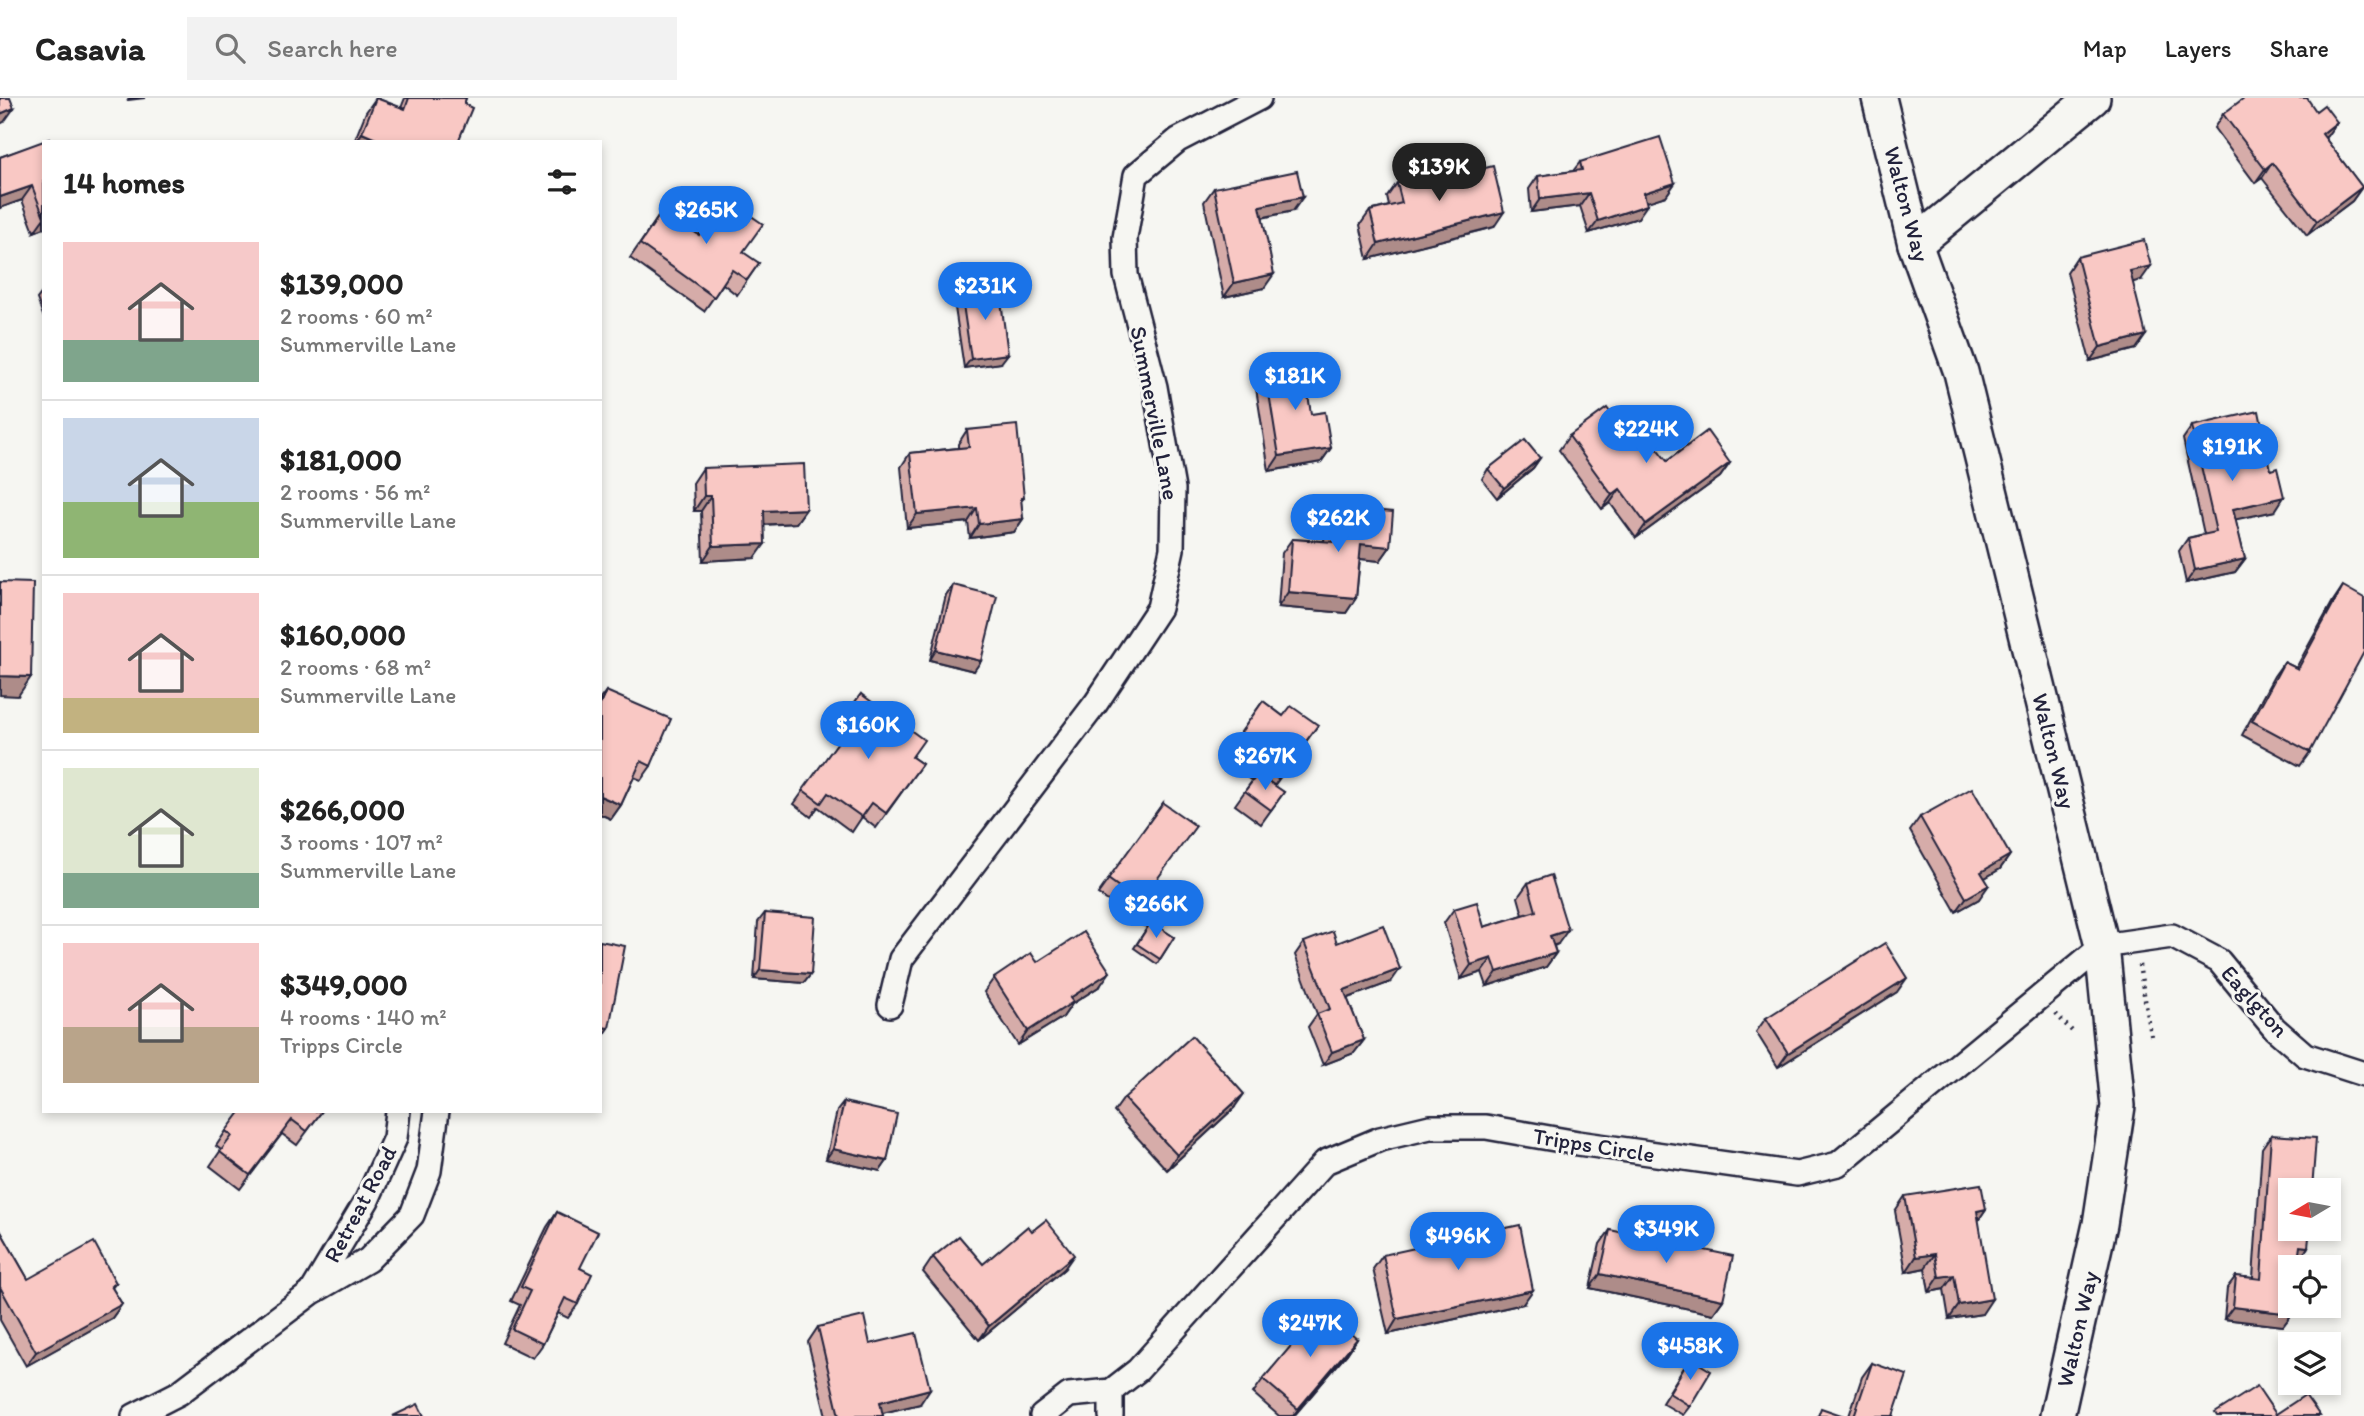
<!DOCTYPE html>
<html lang="en">
<head>
<meta charset="utf-8">
<style>
  :root { --surface:#fff; --page:#f2f2f2; --text:#222; --muted:#767676; --line:#e0e0e0; --accent:#1a73e8 }
  body { margin:0; font-family:Itim,sans-serif; background:var(--page); color:var(--text); height:100vh; display:flex; flex-direction:column; font-size:26px; white-space:nowrap }
  * { box-sizing:border-box; margin:0 }
  p { font-size:23px; color:var(--muted) }
  .icon { flex:none; width:38px; height:38px; fill:none; stroke:currentColor; stroke-width:2; stroke-linecap:round; stroke-linejoin:round }
  .map { position:relative; flex:1; overflow:hidden }
  .side { position:absolute; left:42px; top:42px; width:560px; height:973px; display:flex; flex-direction:column; background:var(--surface); border-radius:0px; box-shadow:0 4px 10px #0003 }
  .side>* { flex:none }
  .needle { width:46px; rotate:260deg }
  .fabs { position:absolute; left:2278px; top:1080px; display:grid; gap:14px }
  .fabs a { display:grid; place-items:center; width:63px; height:63px; border-radius:0px; background:var(--surface); box-shadow:0 4px 10px #0003; font-size:35px }
  .price { position:absolute; translate:-50% -60px; padding:0 16px; border-radius:24px; background:var(--accent); color:#fff; font-size:23px; line-height:46px; filter:drop-shadow(0 2px 4px #0008) }
  .price::after { content:''; position:absolute; left:50%; top:42px; width:21px; height:16px; margin-left:-10px; background:inherit; clip-path:polygon(0 0,100% 0,50% 100%) }
  .price.current { background:#222; color:#fff }
  ul { padding:0; list-style:none }
  li { display:flex; align-items:center; gap:21px; height:175px; padding:0 21px }
  li+li { border-top:2px solid var(--line) }
  li span { display:grid; place-items:center; flex:none; width:196px; height:140px; border-radius:0px; color:#555 }
  li>.icon { margin-inline-start:auto }
  span .icon { width:84px; height:84px; fill:#fffc; stroke-width:1 }
  li b { font-size:30px }
  h2 { display:flex; justify-content:space-between; align-items:center; height:84px; padding:0 21px; font-size:30px }
  header { display:flex; align-items:center; gap:42px; box-sizing:border-box; height:98px; padding:0 35px; background:var(--surface); border-bottom:2px solid var(--line) }
  header strong { font-size:33px }
  nav { display:flex; gap:38px; margin-inline-start:auto; font-size:24px }
  .search { width:490px; height:63px; background:var(--page); display:flex; align-items:center; gap:18px; box-sizing:border-box; padding:0 24px; border-radius:0px; color:var(--muted); font-size:26px }
  .map>svg:first-child { display:block }
  .lines { fill:none; stroke-linecap:round; stroke-linejoin:round }
  .street-casing { stroke:#22223b; stroke-width:28 }
  .secondary-casing { stroke:#22223b; stroke-width:38 }
  .path { stroke:#22223b; stroke-width:4.5; stroke-dasharray:2 5; stroke-linecap:butt }
  .street { stroke:#f6f6f2; stroke-width:23 }
  .secondary { stroke:#f6f6f2; stroke-width:33 }
  .wall { fill:#d6aca9; stroke:#22223b; stroke-width:2 }
  .shaded-wall { fill:#ae8c89; stroke:#22223b; stroke-width:2 }
  .building { fill:#f9c8c4; stroke:#22223b; stroke-width:2 }
  .labels { text-anchor:middle; stroke-width:6; stroke-linejoin:round; paint-order:stroke }
  .street-label { font-size:23px; fill:#22223b; stroke:#f6f6f2 }
</style>
</head>
<body>
<header>
<strong>Casavia</strong>
<div class="search"><svg class="icon" aria-label="search" viewBox="0 0 24 24"><circle cx="10" cy="10" r="6"/><path d="M15 15l6 6"/></svg>Search here</div>
<nav><a>Map</a><a>Layers</a><a>Share</a></nav>
</header>
<div class="map">
<svg width="2364" height="1318" viewBox="0 0 2364 1318">
  <rect width="100%" height="100%" fill="#f6f6f2"/>
  <filter id="ink" filterUnits="userSpaceOnUse"><feTurbulence type="fractalNoise" baseFrequency=".0143" numOctaves="2"/><feDisplacementMap in="SourceGraphic" scale="14" xChannelSelector="R" yChannelSelector="G"/><feConvolveMatrix kernelMatrix="1 2 1 2 8 2 1 2 1" color-interpolation-filters="sRGB"/></filter>
  <g filter="url(#ink)">
    <g class="lines">
      <g class="street-casing">
        <g id="street">
          <path d="M890,907L901,861L1096,605L1159,510L1172,451L1173,391L1155,289L1126,177L1125,140L1136,77L1178,42L1259,0"/>
          <path d="M313,1192L367,1102L395,1040L398,1013"/>
          <path d="M134,1318L179,1295L311,1195L368,1162L412,1117L429,1073L437,1013"/>
          <path d="M1042,1318L1069,1297L1111,1293L1138,1272L1325,1064L1380,1041L1430,1029H1486L1578,1045L1797,1076L1838,1066L2102,848L2172,838L2219,863L2274,930L2305,957L2364,976"/>
          <path d="M1111,1318V1293"/>
        </g>
      </g>
      <g class="secondary-casing">
        <g id="secondary">
          <path d="M1879,0L1915,146L1961,274L2102,848L2118,1008L2100,1126L2057,1318"/>
          <path d="M1915,146L2093,0"/>
        </g>
      </g>
      <g class="path">
        <path d="M2139,867L2152,942"/>
        <path d="M2056,916L2072,933"/>
      </g>
      <use href="#street" class="street"/>
      <use href="#secondary" class="secondary"/>
    </g>
    <g class="wall">
      <path d="M376,0L401,10L405,0H466L464,6L458,44H354L366,14Z"/>
      <path d="M2316,13L2337,24L2325,40L2362,89L2352,103L2307,137L2262,80L2255,85L2214,30L2223,16Z"/>
      <path d="M44,44V130L34,134L22,102L0,110V59Z"/>
      <path d="M1580,64L1675,85L1666,98L1646,104L1638,120L1589,135L1580,108L1531,114L1529,91L1538,78L1573,73Z"/>
      <path d="M1462,76L1494,129L1368,161L1360,127L1370,113L1389,108L1387,99L1397,85Z"/>
      <path d="M1214,90L1293,113L1262,120L1264,190L1224,199L1204,104Z"/>
      <path d="M663,112L699,137L759,165L737,197L723,186L704,213L630,160Z"/>
      <path d="M2077,159L2141,182L2132,184L2136,251L2090,263L2067,174Z"/>
      <path d="M44,192V220L37,201Z"/>
      <path d="M961,193L1001,265L964,270L954,203Z"/>
      <path d="M1265,270L1311,316L1331,350L1321,364L1269,373L1255,284Z"/>
      <path d="M2192,328L2275,413L2235,421L2245,461L2235,474L2186,485L2179,453L2188,440L2204,436L2183,341Z"/>
      <path d="M967,332L1024,400L1021,403L1023,421L1014,434L970,440L968,424L907,430L901,369L910,355L958,350V346Z"/>
      <path d="M1569,338L1635,348L1667,363L1730,365L1720,379L1636,440L1610,405L1602,411L1559,352Z"/>
      <path d="M1540,360L1533,370L1497,400L1482,381L1488,371Z"/>
      <path d="M703,370L806,411L796,425L764,427L755,460L703,463L701,413H694L693,385Z"/>
      <path d="M1336,409L1390,449L1380,463L1360,461L1356,500L1346,515L1278,509L1282,455L1292,441L1324,443L1326,424Z"/>
      <path d="M953,487L974,573L930,562L946,497Z"/>
      <path d="M2343,488L2310,654L2300,668L2242,637L2274,578L2284,564L2296,570L2333,503Z"/>
      <path d="M606,593L651,668L641,682L634,679L621,707L611,721L600,716V601Z"/>
      <path d="M861,596L912,659L922,666L876,730L862,719L852,734L818,709L811,719L794,706L844,636L836,630Z"/>
      <path d="M1263,603L1283,618L1318,627L1274,688L1284,694L1261,726L1235,707L1252,683L1222,661Z"/>
      <path d="M1163,705L1156,784L1169,793L1144,828L1098,796Z"/>
      <path d="M1920,719L2010,757L2000,771L1985,780L1979,801L1956,814L1910,733Z"/>
      <path d="M1528,785L1558,846L1554,848L1556,855L1546,869L1487,888L1482,874L1461,881L1444,825L1454,811L1484,829L1523,817L1518,799Z"/>
      <path d="M765,815L811,876L804,885L754,881L758,824Z"/>
      <path d="M1151,824L1174,839L1157,866L1134,850Z"/>
      <path d="M1304,844L1337,845L1391,884L1347,900L1364,942L1354,955L1323,967L1308,929L1317,916L1295,857Z"/>
      <path d="M1037,864L1100,888L1072,906L1063,919L1018,947L984,894L994,880Z"/>
      <path d="M1897,894L1778,969L1756,934L1766,920Z"/>
      <path d="M1124,1000L1234,1010L1167,1072L1114,1014Z"/>
      <path d="M844,1004L887,1063L880,1073L826,1061L837,1013Z"/>
      <path d="M322,1013L297,1047L282,1036L240,1091L210,1068L221,1052L216,1048L226,1033Z"/>
      <path d="M2271,1037L2308,1149L2300,1161H2298L2292,1216L2283,1228L2224,1221L2227,1190L2236,1178L2253,1180L2262,1050Z"/>
      <path d="M1905,1098L1986,1111L1978,1122L1982,1216L1949,1221L1944,1191L1929,1194L1925,1170L1906,1174L1895,1113Z"/>
      <path d="M557,1114L580,1170L578,1206L568,1220L558,1215L543,1246L533,1260L502,1245L520,1207L511,1203L547,1129Z"/>
      <path d="M0,1132L28,1181L116,1185L112,1190L122,1206L112,1220L26,1268L0,1222Z"/>
      <path d="M1610,1132L1723,1202L1713,1216L1590,1190L1600,1146Z"/>
      <path d="M1383,1157L1523,1206L1388,1236L1373,1171Z"/>
      <path d="M933,1159L983,1166L1064,1171L979,1242L923,1174Z"/>
      <path d="M818,1229L870,1246L920,1306L882,1315L883,1318H826L808,1244Z"/>
      <path d="M1357,1241L1347,1256L1294,1318H1279L1253,1295L1263,1281Z"/>
      <path d="M1690,1260V1308L1683,1317L1662,1305Z"/>
      <path d="M1872,1265L1893,1318H1849L1862,1279Z"/>
    </g>
    <g class="shaded-wall">
      <path d="M129,0H145L128,2Z"/>
      <path d="M14,10L4,24L0,26V16Z"/>
      <path d="M2337,24L2327,38L2312,50L2322,36Z"/>
      <path d="M362,35L383,44H356Z"/>
      <path d="M2272,65L2262,80L2255,85L2265,71Z"/>
      <path d="M1675,85L1666,98L1635,108L1644,95Z"/>
      <path d="M32,88L22,102L0,110V99Z"/>
      <path d="M2362,89L2352,103L2307,137L2317,123Z"/>
      <path d="M1589,95L1580,108L1531,114L1540,101Z"/>
      <path d="M1303,99L1293,113L1250,122L1260,108Z"/>
      <path d="M1647,107L1638,120L1589,135L1598,123Z"/>
      <path d="M1504,114L1494,129L1368,161L1378,146Z"/>
      <path d="M44,120V130L34,134Z"/>
      <path d="M2151,168L2141,182L2120,188L2130,173Z"/>
      <path d="M1274,176L1264,190L1224,199L1234,185Z"/>
      <path d="M2146,237L2136,251L2090,263L2100,249Z"/>
      <path d="M1008,256L1001,265L964,270L971,261Z"/>
      <path d="M1331,350L1321,364L1269,373L1279,358Z"/>
      <path d="M1540,360L1533,370L1497,400L1504,390Z"/>
      <path d="M1730,365L1720,379L1636,440L1646,426Z"/>
      <path d="M1620,391L1610,405L1602,411L1612,397Z"/>
      <path d="M704,398H711L701,413H694Z"/>
      <path d="M2284,399L2275,413L2224,424L2233,411Z"/>
      <path d="M977,410L968,424L907,430L917,416Z"/>
      <path d="M806,411L796,425L754,427L764,413Z"/>
      <path d="M1023,421L1014,434L970,440L979,426Z"/>
      <path d="M765,446L755,460L703,463L713,448Z"/>
      <path d="M1361,446L1390,449L1380,463L1351,460Z"/>
      <path d="M2245,461L2235,474L2186,485L2195,472Z"/>
      <path d="M1288,494L1356,500L1346,515L1278,509Z"/>
      <path d="M936,552L981,563L974,573L930,562Z"/>
      <path d="M0,578L31,579L18,598L0,597Z"/>
      <path d="M600,698L621,707L611,721L600,716Z"/>
      <path d="M2010,757L2000,771L1971,788L1981,774Z"/>
      <path d="M1989,787L1979,801L1956,814L1966,800Z"/>
      <path d="M1568,832L1558,846L1540,852L1550,838Z"/>
      <path d="M1556,855L1546,869L1487,888L1497,874Z"/>
      <path d="M1492,860L1482,874L1461,881L1471,867Z"/>
      <path d="M1400,871L1391,884L1335,905L1344,892Z"/>
      <path d="M760,872L811,876L804,885L754,881Z"/>
      <path d="M1110,874L1100,888L1072,906L1063,919L1018,947L1028,933L1070,900Z"/>
      <path d="M1907,880L1897,894L1778,969L1788,955Z"/>
      <path d="M602,929L609,930L600,943V931Z"/>
      <path d="M1364,942L1354,955L1323,967L1332,954Z"/>
      <path d="M1244,996L1234,1010L1167,1072L1177,1057Z"/>
      <path d="M833,1051L887,1063L880,1073L826,1061Z"/>
      <path d="M1986,1111L1976,1126L1977,1113Z"/>
      <path d="M2300,1148L2308,1149L2300,1161H2291Z"/>
      <path d="M1935,1156L1925,1170L1906,1174L1916,1159Z"/>
      <path d="M1074,1157L1064,1171L979,1242L989,1228Z"/>
      <path d="M1600,1176L1723,1202L1713,1216L1590,1190Z"/>
      <path d="M1954,1177L1944,1191L1929,1194L1939,1179Z"/>
      <path d="M1533,1192L1523,1206L1388,1236L1397,1221Z"/>
      <path d="M1992,1201L1982,1216L1949,1221L1959,1207Z"/>
      <path d="M122,1206L112,1220L26,1268L36,1254Z"/>
      <path d="M2233,1209L2292,1216L2283,1228L2224,1221Z"/>
      <path d="M1357,1241L1347,1256L1293,1318L1298,1311Z"/>
      <path d="M930,1291L920,1306L870,1318L880,1304Z"/>
    </g>
    <g class="building">
      <path d="M0,0H10L14,10L0,16Z"/>
      <path d="M376,0L405,11L409,0H466L464,6L472,10L458,44H383L362,35Z"/>
      <path d="M2244,0H2307L2316,13L2324,7L2337,24L2322,36L2362,89L2317,123L2272,65L2265,71L2223,16Z"/>
      <path d="M1660,39L1675,85L1644,95L1647,107L1598,123L1589,95L1540,101L1538,78L1582,72L1580,64Z"/>
      <path d="M49,41L50,44H44V119L32,88L0,99V59Z"/>
      <path d="M1493,68L1504,114L1378,146L1370,113L1402,105L1397,85L1460,69L1462,76Z"/>
      <path d="M1297,73L1303,99L1260,108L1274,176L1234,185L1214,90Z"/>
      <path d="M725,100L763,126L743,154L759,165L747,182L732,172L714,199L640,146L663,112L699,137Z"/>
      <path d="M2144,142L2151,168L2130,173L2146,237L2100,249L2077,159Z"/>
      <path d="M999,188L1008,256L971,261L961,193Z"/>
      <path d="M1303,264L1311,316L1325,314L1331,350L1279,358L1265,270Z"/>
      <path d="M1607,310L1635,348L1648,339L1667,363L1707,333L1730,365L1646,426L1620,391L1612,397L1569,338Z"/>
      <path d="M2259,313L2271,372L2277,370L2284,399L2233,411L2245,461L2195,472L2188,440L2216,434L2192,328Z"/>
      <path d="M1017,327L1024,400H1021L1023,421L979,426L977,410L917,416L910,355L969,349L967,332Z"/>
      <path d="M1525,342L1540,360L1504,390L1488,371Z"/>
      <path d="M804,366L806,411L764,413L765,446L713,448L711,398H704L703,370Z"/>
      <path d="M1336,409L1393,414L1390,449L1361,446L1356,500L1288,494L1292,441L1333,444Z"/>
      <path d="M0,484L33,485L31,579L0,578Z"/>
      <path d="M953,487L997,498L981,563L936,552Z"/>
      <path d="M2343,488L2364,500V554L2310,654L2252,623L2284,564L2298,571Z"/>
      <path d="M606,593L671,621L651,668L641,663L621,707L600,698V607Z"/>
      <path d="M861,596L924,642L912,659L922,666L886,715L872,705L862,719L828,695L821,705L803,692L854,622L846,616Z"/>
      <path d="M1263,603L1283,618L1291,608L1318,627L1278,681L1232,647Z"/>
      <path d="M1258,676L1284,694L1271,712L1245,693Z"/>
      <path d="M1972,690L2010,757L1981,774L1989,787L1966,800L1920,719Z"/>
      <path d="M1163,705L1196,728L1155,784L1169,793L1154,814L1108,781Z"/>
      <path d="M1551,777L1568,832L1550,838L1556,855L1497,874L1492,860L1471,867L1454,811L1477,804L1484,829L1536,813L1528,785Z"/>
      <path d="M765,815L815,819L811,876L760,872Z"/>
      <path d="M1151,824L1174,839L1160,861L1137,846Z"/>
      <path d="M1383,827L1400,871L1344,892L1364,942L1332,954L1317,916L1330,911L1304,844L1333,833L1337,845Z"/>
      <path d="M1084,834L1110,874L1070,900L1073,904L1028,933L994,880L1031,855L1037,864Z"/>
      <path d="M600,843L625,848L609,930L602,929L600,937Z"/>
      <path d="M1885,845L1907,880L1788,955L1766,920Z"/>
      <path d="M1192,938L1244,996L1177,1057L1124,1000Z"/>
      <path d="M844,1004L897,1016L887,1063L833,1051Z"/>
      <path d="M241,1013H322L307,1033L292,1022L250,1077L220,1054L232,1038L226,1033Z"/>
      <path d="M2271,1037L2316,1040L2312,1092H2291V1130H2310L2308,1149L2300,1148L2297,1169H2291V1208H2293L2292,1216L2233,1209L2236,1178L2261,1181Z"/>
      <path d="M1981,1086L1986,1111L1977,1113L1992,1201L1959,1207L1954,1177L1939,1179L1935,1156L1916,1159L1905,1098Z"/>
      <path d="M557,1114L598,1134L580,1170L592,1176L578,1206L565,1200L543,1246L512,1231L530,1193L521,1189Z"/>
      <path d="M1046,1122L1074,1157L989,1228L933,1159L959,1138L983,1166L1028,1128L1032,1133Z"/>
      <path d="M1520,1127L1533,1192L1397,1221L1383,1157Z"/>
      <path d="M0,1132L28,1181L94,1144L116,1185L111,1188L122,1206L36,1254L0,1189Z"/>
      <path d="M1610,1132L1733,1158L1723,1202L1600,1176Z"/>
      <path d="M1322,1211L1357,1241L1298,1311L1263,1281Z"/>
      <path d="M864,1218L870,1246L916,1235L930,1291L880,1304L883,1318H839L818,1229Z"/>
      <path d="M1690,1260L1711,1273L1690,1308L1669,1295Z"/>
      <path d="M1872,1265L1907,1277L1893,1318H1854Z"/>
      <path d="M2257,1288L2276,1316L2305,1297L2320,1318H2217L2215,1315Z"/>
      <path d="M418,1306L424,1318H393Z"/>
      <path d="M1821,1310L1844,1318H1818Z"/>
    </g>
  </g>
  <g class="labels">
    <g class="street-label">
      <text transform="translate(1907 106) rotate(75)" y="8">Walton Way</text>
      <text transform="translate(1155 315) rotate(79)" y="8">Summerville Lane</text>
      <text transform="translate(2054 653) rotate(76)" y="8">Walton Way</text>
      <text transform="translate(2255 903) rotate(48)" y="8">Eaglgton</text>
      <text transform="translate(1594 1047) rotate(9)" y="8">Tripps Circle</text>
      <text transform="translate(360 1106) rotate(-62)" y="8">Retreat Road</text>
      <text transform="translate(2077 1231) rotate(-77)" y="8">Walton Way</text>
    </g>
  </g>
</svg>
<div class="fabs">
<a><svg class="needle" viewBox="-14 -14 28 28"><path d="M0-13l5 13h-10z" fill="#e53935"/><path d="M0 13l5-13h-10z" fill="#767676"/></svg></a>
<a><svg class="icon" aria-label="locate" viewBox="0 0 24 24"><circle cx="12" cy="12" r="6"/><path d="M12 2v4M12 18v4M2 12h4M18 12h4"/></svg></a>
<a><svg class="icon" aria-label="layers" viewBox="0 0 24 24"><path d="M12 4l9 5-9 5-9-5zM3 14l9 5 9-5"/></svg></a>
</div>
<b class="price current" style="left:1439px;top:105px">$139K</b>
<b class="price" style="left:706px;top:148px">$265K</b>
<b class="price" style="left:985px;top:224px">$231K</b>
<b class="price" style="left:1295px;top:314px">$181K</b>
<b class="price" style="left:1646px;top:367px">$224K</b>
<b class="price" style="left:2232px;top:385px">$191K</b>
<b class="price" style="left:1338px;top:456px">$262K</b>
<b class="price" style="left:868px;top:663px">$160K</b>
<b class="price" style="left:1265px;top:694px">$267K</b>
<b class="price" style="left:1156px;top:842px">$266K</b>
<b class="price" style="left:1666px;top:1167px">$349K</b>
<b class="price" style="left:1458px;top:1174px">$496K</b>
<b class="price" style="left:1310px;top:1261px">$247K</b>
<b class="price" style="left:1690px;top:1284px">$458K</b>
<section class="side">
<h2>14 homes<svg class="icon" aria-label="filters" viewBox="0 0 24 24"><path d="M4 7h16M4 17h16"/><circle cx="9" cy="7" r="2"/><circle cx="15" cy="17" r="2"/></svg></h2>
<ul>
<li><span style="background:linear-gradient(#f6c9c9 70%,#7fa58c 0)"><svg class="icon" aria-label="home" viewBox="0 0 24 24"><path d="M3 11l9-7 9 7M6 9v11h12V9"/></svg></span><div><b>$139,000</b><p>2 rooms · 60 m²</p><p>Summerville Lane</p></div></li>
<li><span style="background:linear-gradient(#c9d6e8 60%,#8fb573 0)"><svg class="icon" aria-label="home" viewBox="0 0 24 24"><path d="M3 11l9-7 9 7M6 9v11h12V9"/></svg></span><div><b>$181,000</b><p>2 rooms · 56 m²</p><p>Summerville Lane</p></div></li>
<li><span style="background:linear-gradient(#f6c9c9 75%,#c2b280 0)"><svg class="icon" aria-label="home" viewBox="0 0 24 24"><path d="M3 11l9-7 9 7M6 9v11h12V9"/></svg></span><div><b>$160,000</b><p>2 rooms · 68 m²</p><p>Summerville Lane</p></div></li>
<li><span style="background:linear-gradient(#dfe7d0 75%,#7fa58c 0)"><svg class="icon" aria-label="home" viewBox="0 0 24 24"><path d="M3 11l9-7 9 7M6 9v11h12V9"/></svg></span><div><b>$266,000</b><p>3 rooms · 107 m²</p><p>Summerville Lane</p></div></li>
<li><span style="background:linear-gradient(#f6c9c9 60%,#b9a48a 0)"><svg class="icon" aria-label="home" viewBox="0 0 24 24"><path d="M3 11l9-7 9 7M6 9v11h12V9"/></svg></span><div><b>$349,000</b><p>4 rooms · 140 m²</p><p>Tripps Circle</p></div></li>
</ul>
</section>
</div>
</body>
</html>
